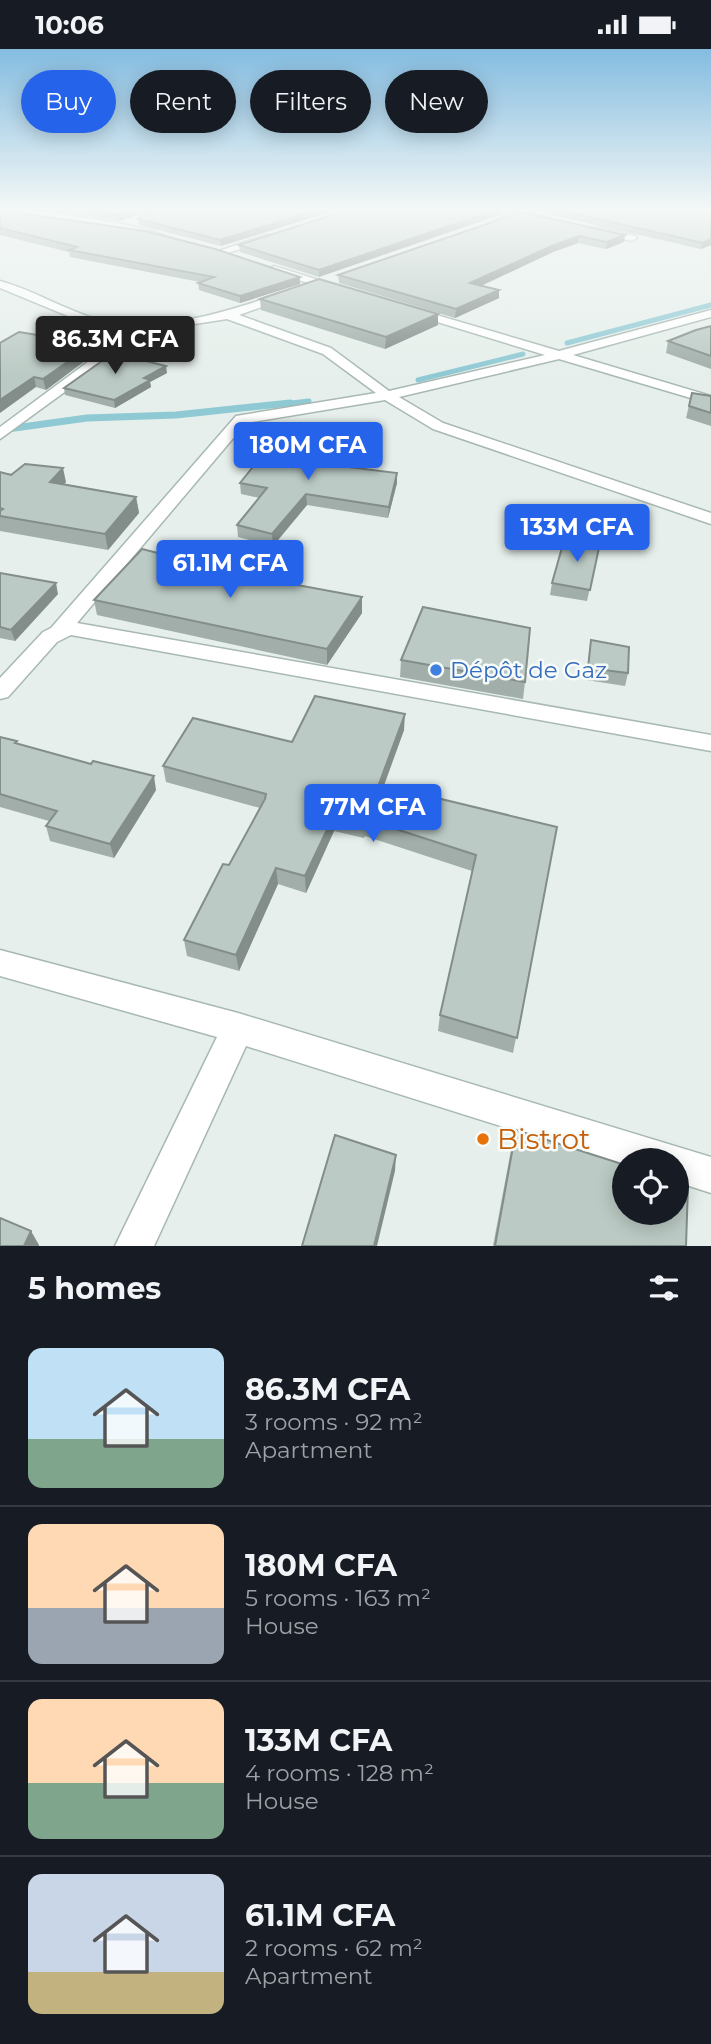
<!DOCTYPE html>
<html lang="en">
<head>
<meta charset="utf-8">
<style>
  :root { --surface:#171b24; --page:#20242c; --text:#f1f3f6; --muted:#9ea1a6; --line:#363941; --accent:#2563eb }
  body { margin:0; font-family:Montserrat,sans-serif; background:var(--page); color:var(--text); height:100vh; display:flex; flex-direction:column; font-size:26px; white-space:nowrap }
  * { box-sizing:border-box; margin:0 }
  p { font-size:23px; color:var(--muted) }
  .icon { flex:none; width:38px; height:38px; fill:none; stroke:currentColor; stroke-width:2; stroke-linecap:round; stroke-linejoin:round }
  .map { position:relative; height:1197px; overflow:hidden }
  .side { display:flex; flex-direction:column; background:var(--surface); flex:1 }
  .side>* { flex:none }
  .guide { position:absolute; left:21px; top:21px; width:670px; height:63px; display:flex; gap:14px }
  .fabs { position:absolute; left:612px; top:1099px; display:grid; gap:14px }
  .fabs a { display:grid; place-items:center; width:77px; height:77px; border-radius:50%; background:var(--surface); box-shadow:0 4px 18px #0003; font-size:35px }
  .price { position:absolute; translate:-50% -60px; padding:0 16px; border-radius:7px; background:var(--accent); color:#fff; font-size:23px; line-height:46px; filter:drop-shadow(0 2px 4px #0008) }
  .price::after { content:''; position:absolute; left:50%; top:42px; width:21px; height:16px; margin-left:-10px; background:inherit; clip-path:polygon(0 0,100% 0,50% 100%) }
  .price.on { background:#222; color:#fff }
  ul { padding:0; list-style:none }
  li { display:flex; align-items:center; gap:21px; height:175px; padding:0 28px }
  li+li { border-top:2px solid var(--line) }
  li span { display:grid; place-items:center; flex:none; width:196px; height:140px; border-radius:14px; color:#555 }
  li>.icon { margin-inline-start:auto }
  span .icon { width:84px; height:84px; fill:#fffc; stroke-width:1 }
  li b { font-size:30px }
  h2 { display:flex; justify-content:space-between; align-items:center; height:84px; padding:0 28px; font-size:30px }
  .pill { padding:0 24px; border-radius:32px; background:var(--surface); box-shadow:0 4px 18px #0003; font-size:24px; line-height:63px }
  .pill.on { background:var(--accent); color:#fff }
  .status { display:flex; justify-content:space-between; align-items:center; height:49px; padding:0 35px; background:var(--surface); direction:ltr }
  .status svg { height:19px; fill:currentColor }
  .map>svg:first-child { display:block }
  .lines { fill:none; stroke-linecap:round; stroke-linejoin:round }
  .stream-far1 { stroke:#8ec9d4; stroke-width:5 }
  .stream { stroke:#8ec9d4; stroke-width:7 }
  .minor-casing { stroke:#a8b8b2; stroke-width:3 }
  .minor { fill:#fff; fill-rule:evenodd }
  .wall { fill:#a1aea9 }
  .shaded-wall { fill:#838d89 }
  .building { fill:#bbcac4; stroke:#838d89; stroke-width:2 }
  .shop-dot { fill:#3f7fe0; stroke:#f7fbf9; stroke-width:2.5 }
  .food-dot { fill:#e8710a; stroke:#f7fbf9; stroke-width:2.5 }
  .labels { text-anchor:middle; stroke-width:5; stroke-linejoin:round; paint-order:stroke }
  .shop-label { font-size:23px; fill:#366cbe; stroke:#f7fbf9; text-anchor:start }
  .near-food-label { font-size:28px; fill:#c56008; stroke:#f7fbf9; text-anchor:start }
</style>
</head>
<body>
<div class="status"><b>10:06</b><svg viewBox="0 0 49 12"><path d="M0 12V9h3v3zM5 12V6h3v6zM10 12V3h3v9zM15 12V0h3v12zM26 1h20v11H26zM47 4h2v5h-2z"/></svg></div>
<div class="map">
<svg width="711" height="1197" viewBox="0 0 711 1197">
  <rect width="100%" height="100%" fill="#e6efeb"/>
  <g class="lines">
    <g class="stream-far1">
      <path d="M567,294L711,256"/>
      <path d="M418,331L523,305"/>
      <path d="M273,356L309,352"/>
    </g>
    <path class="stream" d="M0,381L87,369L176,366L290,354"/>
    <g class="minor-casing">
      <g id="minor">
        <path d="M3,159C28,159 146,176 165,187L160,190Z"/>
        <path d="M528,159H541L501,174L493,172Z"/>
        <path d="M596,178L635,187L637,189L632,192L593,183L591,181Z"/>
        <path d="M266,186L269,187V191L221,206L216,203Z"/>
        <path d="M274,217L341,238L342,240L337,243L270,222L269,220Z"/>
        <path d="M0,232C33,241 63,260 96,270C152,287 229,262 282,244H290V248L239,266L331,299L389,342L545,306L408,264V260H416L559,302L711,261V268L573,306L711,347V355L559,310L399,348L443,374L711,464V475L433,380L385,351L246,374L77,574L711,686V702L71,586L57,593L8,648L0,650V629L43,583L51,579L236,367L376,344L323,305L227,270L150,282L143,294L114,307L0,390V378L104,301L134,289L138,282L92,277L0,239Z"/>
        <path d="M0,901L238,964L711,1108V1144L677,1133V1111H625V1116L246,997L154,1197H115L217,988L0,927Z"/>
      </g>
    </g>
    <use href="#minor" class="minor"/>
  </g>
  <g class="wall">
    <path d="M0,159L27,165L300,235L240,254L199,241L198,234L200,233L70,208L69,203L0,186Z"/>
    <path d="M35,159H157L119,172Z"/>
    <path d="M342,159L221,197L139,176L138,170Z"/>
    <path d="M354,159L319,228L240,203L239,196Z"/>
    <path d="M539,159H695L711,163V196L701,200L539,163Z"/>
    <path d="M522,163L625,186L624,193L606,200L578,194L553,203L480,237L499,241V249L455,269L339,234L338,226Z"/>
    <path d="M260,250L438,265V276L385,300L261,261Z"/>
    <path d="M711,277V320L666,304L668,292Z"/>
    <path d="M0,294L93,295L94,305L46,341L36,338Z"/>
    <path d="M142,311L167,324L150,333L151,338L115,359L65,346L64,339Z"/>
    <path d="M692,344L711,347V377L686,369Z"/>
    <path d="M337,398V409L332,416L397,434L388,469L307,456L273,497L238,488L237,476L260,449L241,445L240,434Z"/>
    <path d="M0,423L66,433L64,435L136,448L139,464L108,501L0,482Z"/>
    <path d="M600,494L587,552L550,546L552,534Z"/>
    <path d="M0,524L58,545L15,592L0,589Z"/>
    <path d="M362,548V564L327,616L97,566L94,551Z"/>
    <path d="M591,591L628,624L625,637L586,631Z"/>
    <path d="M401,611L525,633L523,650L400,628Z"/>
    <path d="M404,681L384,737L557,778L513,1004L438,982L440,966L472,822L365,787L364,789L334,782L306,844L278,835L239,922L187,907L184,891L229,816L260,759L166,733L163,717L292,693Z"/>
    <path d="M0,688L18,695L156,741L114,809L50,792L46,777L49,772L0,758Z"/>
    <path d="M516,1081L686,1197H493L511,1101Z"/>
  </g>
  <g class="shaded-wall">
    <path d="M138,159H157L119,172L118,166Z"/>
    <path d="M322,159H342L221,197L220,191Z"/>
    <path d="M502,159H520L319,228V221Z"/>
    <path d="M625,186L624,193L606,200L607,193Z"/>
    <path d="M579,187L578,194L553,203L470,242V234L554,196Z"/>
    <path d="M711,190V196L701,200L703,194Z"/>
    <path d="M300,228V235L240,254V247Z"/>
    <path d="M499,241V249L455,269L456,260Z"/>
    <path d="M438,265V276L385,300L386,288Z"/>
    <path d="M93,295L94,305L46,341L43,330Z"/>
    <path d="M166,317L167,324L150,333L151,338L115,359L114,351L144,329Z"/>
    <path d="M34,328L36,338L0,364V351Z"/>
    <path d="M337,398V409L324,425V415Z"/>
    <path d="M63,419L66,433L53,448L50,433Z"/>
    <path d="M397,424V434L388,469L389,458Z"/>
    <path d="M306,445L307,456L273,497L272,485Z"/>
    <path d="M136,448L139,464L108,501L105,485Z"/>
    <path d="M56,534L58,545L15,592L11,581Z"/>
    <path d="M362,548V564L327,616V600Z"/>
    <path d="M405,665L404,681L378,752L379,735Z"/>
    <path d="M154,727L156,741L114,809L110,795Z"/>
    <path d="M334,766V782L306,844L305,827Z"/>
    <path d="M276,819L278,835L239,922L236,906Z"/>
    <path d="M396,1106L395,1122L377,1197H374Z"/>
    <path d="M31,1182L39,1196V1197H24Z"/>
  </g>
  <g class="building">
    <path d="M0,159H12L27,165L145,182L215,200L300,228L240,247L198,234L214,228L69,201L77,198L0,179Z"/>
    <path d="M74,159H138L118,166Z"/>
    <path d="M158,159H322L220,191L138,170Z"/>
    <path d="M354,159H502L319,221L239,196Z"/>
    <path d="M550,159H695L711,163V190L703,194Z"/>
    <path d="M522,163L625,186L607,193L579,187L554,196L470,234L499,241L456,260L338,226Z"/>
    <path d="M319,230L438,265L386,288L260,250Z"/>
    <path d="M711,277V307L668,292L696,281Z"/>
    <path d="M19,283L93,295L43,330L34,328L0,351V294Z"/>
    <path d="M116,302L141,306L134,309L166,317L144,329L150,331L114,351L64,339Z"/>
    <path d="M692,344L711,347V364L689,357Z"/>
    <path d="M276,389L337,398L324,415L397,424L389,458L306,445L272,485L237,476L267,439L240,434Z"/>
    <path d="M25,415L63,419L50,433L136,448L105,485L0,467V462L3,460L0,459V423L11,426Z"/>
    <path d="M565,488L600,494L590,541L552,534Z"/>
    <path d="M142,500L248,527L362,548L327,600L94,551Z"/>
    <path d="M0,524L56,534L11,581L0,578Z"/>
    <path d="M423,558L530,579L525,633L401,611Z"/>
    <path d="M591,591L629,598L628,624L588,619Z"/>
    <path d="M315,647L405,665L379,735L557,778L517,989L440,966L476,806L365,770L364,773L334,766L305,827L276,819L236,906L184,891L223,815L229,816L265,750L266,745L163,717L193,669L292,693Z"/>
    <path d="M0,688L17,692L15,694L91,715L93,712L154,727L110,795L46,777L57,762L0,745Z"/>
    <path d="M516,1081L625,1116V1164H677V1133L688,1137L686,1197H495Z"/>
    <path d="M335,1086L396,1106L374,1197H302Z"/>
    <path d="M0,1169L31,1182L24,1197H0Z"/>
  </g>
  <linearGradient id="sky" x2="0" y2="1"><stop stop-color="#84bce0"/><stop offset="0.49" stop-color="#f4f8f6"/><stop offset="1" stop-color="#f4f8f6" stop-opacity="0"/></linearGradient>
  <rect width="711" height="327" fill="url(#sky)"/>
  <circle class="shop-dot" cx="436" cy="621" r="7"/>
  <circle class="food-dot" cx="483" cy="1090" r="7"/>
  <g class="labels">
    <g class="shop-label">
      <text x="450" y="629">Dépôt de Gaz</text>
    </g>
    <g class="near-food-label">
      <text x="497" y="1100">Bistrot</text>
    </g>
  </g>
</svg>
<div class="fabs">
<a><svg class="icon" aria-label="locate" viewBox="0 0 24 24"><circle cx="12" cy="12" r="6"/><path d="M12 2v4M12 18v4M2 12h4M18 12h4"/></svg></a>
</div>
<b class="price on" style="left:115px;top:327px">86.3M CFA</b>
<b class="price" style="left:308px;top:433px">180M CFA</b>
<b class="price" style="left:577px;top:515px">133M CFA</b>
<b class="price" style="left:230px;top:551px">61.1M CFA</b>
<b class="price" style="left:373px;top:795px">77M CFA</b>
<div class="guide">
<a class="pill on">Buy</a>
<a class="pill">Rent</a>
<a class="pill">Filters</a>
<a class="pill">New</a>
</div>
</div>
<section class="side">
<h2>5 homes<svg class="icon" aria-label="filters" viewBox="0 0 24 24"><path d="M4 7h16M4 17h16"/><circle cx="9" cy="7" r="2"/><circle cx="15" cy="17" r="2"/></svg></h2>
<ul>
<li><span style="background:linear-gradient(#bfe0f5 65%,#7fa58c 0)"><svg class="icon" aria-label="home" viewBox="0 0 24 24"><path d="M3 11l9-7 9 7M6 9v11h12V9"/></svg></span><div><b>86.3M CFA</b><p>3 rooms · 92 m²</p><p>Apartment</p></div></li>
<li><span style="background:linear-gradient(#ffd9b3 60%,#9aa5b1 0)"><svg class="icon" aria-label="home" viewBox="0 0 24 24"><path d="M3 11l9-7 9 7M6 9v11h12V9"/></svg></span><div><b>180M CFA</b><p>5 rooms · 163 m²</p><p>House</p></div></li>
<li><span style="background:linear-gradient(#ffd9b3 60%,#7fa58c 0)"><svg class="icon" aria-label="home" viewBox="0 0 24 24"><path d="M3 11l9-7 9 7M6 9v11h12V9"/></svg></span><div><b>133M CFA</b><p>4 rooms · 128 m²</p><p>House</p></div></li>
<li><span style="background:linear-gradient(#c9d6e8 70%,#c2b280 0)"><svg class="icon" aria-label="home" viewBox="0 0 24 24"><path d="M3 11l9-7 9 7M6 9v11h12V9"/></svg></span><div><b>61.1M CFA</b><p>2 rooms · 62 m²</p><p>Apartment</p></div></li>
</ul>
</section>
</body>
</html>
